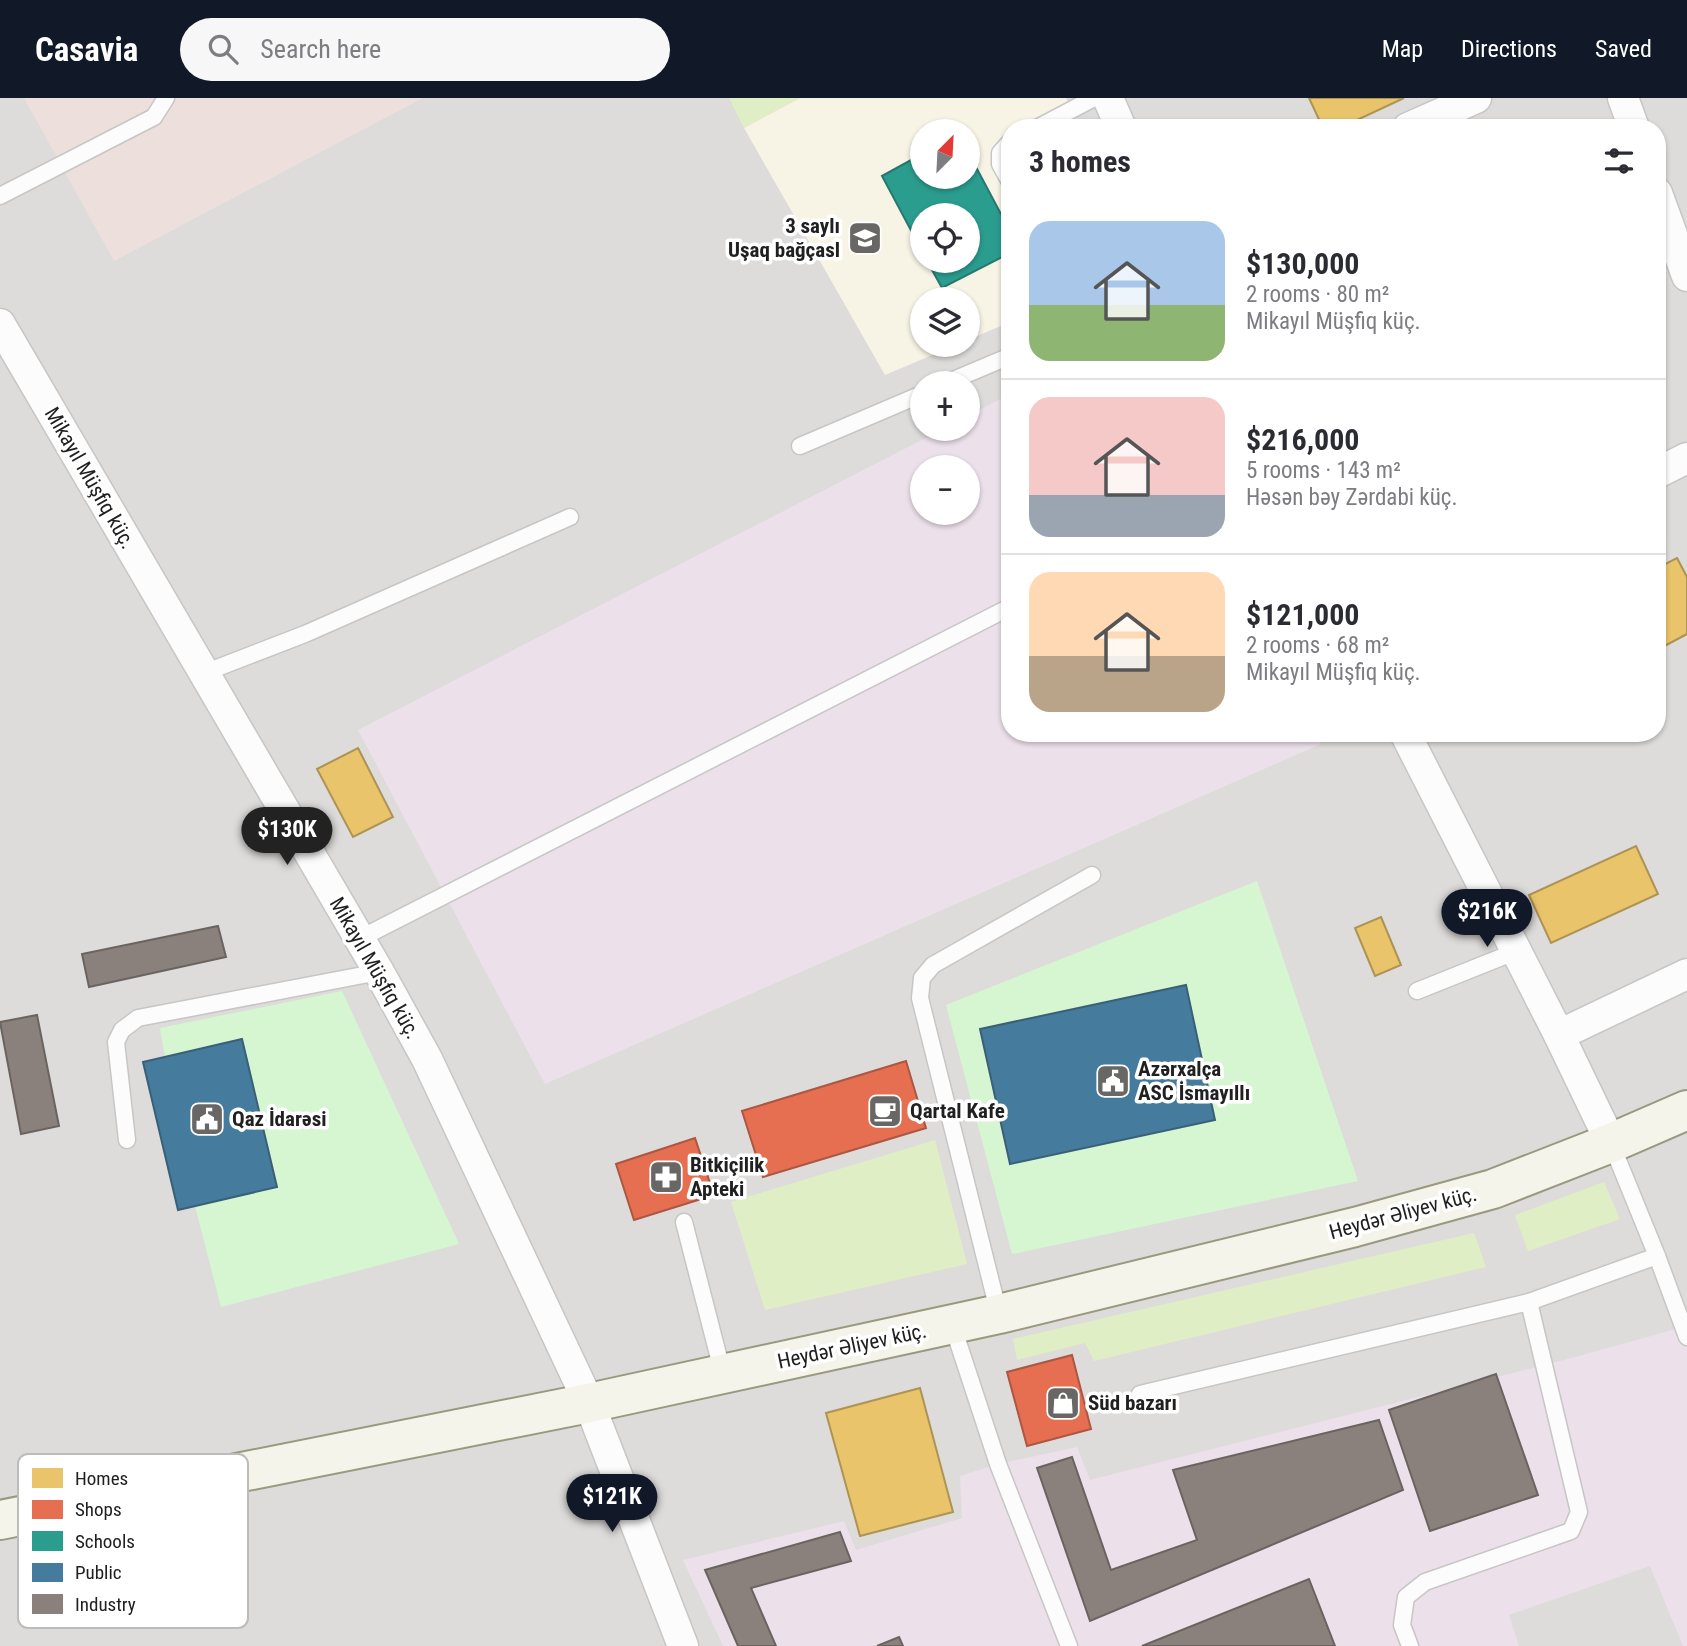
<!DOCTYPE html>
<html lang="en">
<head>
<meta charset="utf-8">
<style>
  :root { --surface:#fff; --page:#f7f7f7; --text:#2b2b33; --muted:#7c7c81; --line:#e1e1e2; --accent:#111827 }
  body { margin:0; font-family:"Roboto Condensed",sans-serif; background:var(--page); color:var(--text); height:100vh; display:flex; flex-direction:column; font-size:26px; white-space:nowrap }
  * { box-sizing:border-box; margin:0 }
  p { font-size:23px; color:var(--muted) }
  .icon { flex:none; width:38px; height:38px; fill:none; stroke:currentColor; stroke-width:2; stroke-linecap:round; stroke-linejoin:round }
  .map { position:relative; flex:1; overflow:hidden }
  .drawer { position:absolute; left:1001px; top:21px; width:665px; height:623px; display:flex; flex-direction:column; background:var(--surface); border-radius:28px; box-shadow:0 2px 5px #0004 }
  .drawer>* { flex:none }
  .needle { width:46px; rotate:24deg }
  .buttons { position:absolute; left:910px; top:21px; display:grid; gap:14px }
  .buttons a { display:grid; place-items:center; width:70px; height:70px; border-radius:50%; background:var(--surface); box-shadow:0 2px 5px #0004; font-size:35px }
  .price { position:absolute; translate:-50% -60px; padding:0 16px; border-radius:24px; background:var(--accent); color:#fff; font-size:23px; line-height:46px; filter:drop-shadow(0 2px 4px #0008) }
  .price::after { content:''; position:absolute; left:50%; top:42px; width:21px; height:16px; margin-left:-10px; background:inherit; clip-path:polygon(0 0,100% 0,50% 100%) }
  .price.active { background:#222; color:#fff }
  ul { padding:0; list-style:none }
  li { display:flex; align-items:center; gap:21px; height:175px; padding:0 28px }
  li+li { border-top:2px solid var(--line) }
  li span { display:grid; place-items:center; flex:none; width:196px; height:140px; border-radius:21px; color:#555 }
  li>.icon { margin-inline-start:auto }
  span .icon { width:84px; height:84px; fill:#fffc; stroke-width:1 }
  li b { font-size:30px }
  h2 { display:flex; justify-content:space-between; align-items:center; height:84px; padding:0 28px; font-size:30px }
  header { display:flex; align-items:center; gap:42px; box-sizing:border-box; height:98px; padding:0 35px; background:var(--accent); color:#fff }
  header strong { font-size:33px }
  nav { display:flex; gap:38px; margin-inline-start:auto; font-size:24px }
  .search { width:490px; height:63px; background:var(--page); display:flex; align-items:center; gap:18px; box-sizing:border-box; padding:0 24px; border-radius:38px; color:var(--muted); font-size:26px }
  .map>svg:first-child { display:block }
  .residential { fill:#dddcda; fill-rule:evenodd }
  .industrial { fill:#ece0ea; fill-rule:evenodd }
  .education { fill:#f7f4e5; fill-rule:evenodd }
  .military { fill:#eddfdc }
  .grass { fill:#e0eec5 }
  .park { fill:#d6f6d2 }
  .homes { fill:#e9c46a; stroke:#ad9354; stroke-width:2 }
  .shops { fill:#e76f51; stroke:#ab5742; stroke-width:2 }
  .schools { fill:#2a9d8f; stroke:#27786e; stroke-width:2 }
  .public { fill:#457b9d; stroke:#3a6078; stroke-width:2 }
  .industry { fill:#8a817c; stroke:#6a6460; stroke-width:2 }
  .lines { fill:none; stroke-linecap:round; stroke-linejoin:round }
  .lane-casing { stroke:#c7c6c5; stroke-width:19 }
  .street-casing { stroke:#c7c6c5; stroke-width:33 }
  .secondary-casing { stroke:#9a987f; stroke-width:42 }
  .lane { stroke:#fcfcfc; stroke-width:16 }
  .street { stroke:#fcfcfc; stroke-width:30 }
  .secondary { stroke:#f5f4eb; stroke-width:38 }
  .labels { text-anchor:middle; stroke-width:7; stroke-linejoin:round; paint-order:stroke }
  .poi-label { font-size:21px; font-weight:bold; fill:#202020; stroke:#fff; text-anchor:start }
  .street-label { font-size:21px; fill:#202020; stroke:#fff }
  .key { fill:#fff; stroke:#bcbcbc; stroke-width:2 }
  .key-label { font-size:19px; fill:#202020 }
</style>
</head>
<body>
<header>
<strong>Casavia</strong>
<div class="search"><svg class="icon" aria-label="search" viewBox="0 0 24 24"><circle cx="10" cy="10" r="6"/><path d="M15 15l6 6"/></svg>Search here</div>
<nav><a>Map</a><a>Directions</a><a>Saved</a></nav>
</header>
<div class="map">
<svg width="1687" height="1548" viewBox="0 0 1687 1548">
  <rect width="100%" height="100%" fill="#eeece9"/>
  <path class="residential" d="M0,0H1687V1548H0ZM1010,30H1657V635H1010ZM922,33H968V79H922ZM922,117H968V163H922ZM922,201H968V247H922ZM922,285H968V331H922ZM922,369H968V415H922Z"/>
  <g class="industrial">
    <path d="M1010,296V635H1315L1321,646L545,986L358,632L943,331H968V318ZM922,369H968V415H922Z"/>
    <path d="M1687,1228V1548H1683L1650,1468L1509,1517L1519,1548H723L683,1462L844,1423L856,1452L962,1420L960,1378L998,1366L1077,1349L1090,1382L1568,1261Z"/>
  </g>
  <path class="education" d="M800,0H1066L1081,30H1010V224L968,242V201H922V247H956L885,277L744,30ZM922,33H968V79H922ZM922,117H968V163H922Z"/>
  <path class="military" d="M24,0H423L114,163Z"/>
  <g class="grass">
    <path d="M729,0H800L744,30Z"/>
    <path d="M935,1042L967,1166L765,1212L731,1104Z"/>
    <path d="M1604,1084L1620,1121L1528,1153L1515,1117Z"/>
    <path d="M1474,1135L1486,1169L1094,1263L1085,1245L1017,1262L1013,1241Z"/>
  </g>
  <g class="park">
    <path d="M1257,783L1358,1083L1012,1156L946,907Z"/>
    <path d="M342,893L459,1146L221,1209L195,1108L277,1089L242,941L165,959L160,930Z"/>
  </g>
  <g class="homes">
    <path d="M1309,0H1404L1340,30H1323Z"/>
    <path d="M1677,460L1687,479V536L1657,552V470Z"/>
    <path d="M358,650L393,719L353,739L317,671Z"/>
    <path d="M1636,748L1658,796L1551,845L1529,797Z"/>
    <path d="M1381,819L1401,867L1375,878L1355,830Z"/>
    <path d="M920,1290L953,1414L860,1438L826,1315Z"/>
  </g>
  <g class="shops">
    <path d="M906,963L926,1030L763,1079L742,1013Z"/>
    <path d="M695,1040L714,1097L634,1122L616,1066Z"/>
    <path d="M1072,1257L1091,1331L1027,1348L1007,1274Z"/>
  </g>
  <path class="schools" d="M968,54L1010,133V155L942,190L927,163H968V117H922V153L882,78L922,56V79H968Z"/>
  <g class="public">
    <path d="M1186,887L1215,1022L1010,1066L980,931Z"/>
    <path d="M242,941L277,1089L178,1112L143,964Z"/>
  </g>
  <g class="industry">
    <path d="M218,828L226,859L89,889L82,856Z"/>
    <path d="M37,917L59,1028L21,1036L0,924Z"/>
    <path d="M1496,1276L1538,1397L1430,1433L1389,1312Z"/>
    <path d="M1379,1322L1403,1392L1090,1523L1037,1370L1072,1359L1111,1472L1197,1442L1173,1372Z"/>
    <path d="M840,1434L851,1463L751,1490L776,1548H738L705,1472Z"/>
    <path d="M1309,1481L1335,1548H1142Z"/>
    <path d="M899,1539L903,1548H877Z"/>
  </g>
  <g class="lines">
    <g class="lane-casing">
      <g id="lane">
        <path d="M1037,30L1094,0"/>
        <path d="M1010,44L1000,55V66L1010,84"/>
        <path d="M0,98L154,19L166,0"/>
        <path d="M946,285L1010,258"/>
        <path d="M800,348L922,296"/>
        <path d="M204,575L305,536L570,419"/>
        <path d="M359,841L1010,509"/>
        <path d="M1417,893L1517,853"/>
        <path d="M127,1042L116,944L122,932L138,920L379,874"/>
        <path d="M684,1124L723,1276"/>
        <path d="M1657,1158L1687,1239"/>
        <path d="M999,1216L920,900L922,880L933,867L1092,777"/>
        <path d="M952,1226L998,1366L1069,1548"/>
        <path d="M1140,1296L1529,1204L1657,1158L1611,1045"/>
        <path d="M1410,1548L1402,1527L1406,1499L1425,1484L1571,1433L1579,1414L1529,1204"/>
      </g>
    </g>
    <g class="street-casing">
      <g id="street">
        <path d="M1108,0L1121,30"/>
        <path d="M1623,0L1634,30"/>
        <path d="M1408,30L1476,0"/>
        <path d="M1657,95L1687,178"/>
        <path d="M0,226L379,874L427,961L589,1305L683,1548"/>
        <path d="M1657,375L1687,360"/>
        <path d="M1405,635L1559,937L1611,1045"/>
        <path d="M1559,937L1687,876"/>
      </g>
    </g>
    <g class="secondary-casing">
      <path id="secondary" d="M0,1422L589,1305L999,1216L1355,1129L1493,1091L1611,1045L1687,1012"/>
    </g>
    <use href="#lane" class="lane"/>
    <use href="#street" class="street"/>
    <use href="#secondary" class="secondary"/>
  </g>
  <defs>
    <g id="school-square" transform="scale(1.75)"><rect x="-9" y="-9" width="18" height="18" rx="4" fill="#686766" stroke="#fff"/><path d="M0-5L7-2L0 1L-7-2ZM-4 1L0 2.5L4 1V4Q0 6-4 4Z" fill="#fff"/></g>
    <g id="civic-square" transform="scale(1.75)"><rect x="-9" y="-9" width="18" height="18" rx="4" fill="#686766" stroke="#fff"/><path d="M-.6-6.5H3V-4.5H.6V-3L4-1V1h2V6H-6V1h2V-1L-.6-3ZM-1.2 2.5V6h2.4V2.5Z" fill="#fff"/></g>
    <g id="cafe-square" transform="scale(1.75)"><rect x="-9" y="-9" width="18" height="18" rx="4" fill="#686766" stroke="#fff"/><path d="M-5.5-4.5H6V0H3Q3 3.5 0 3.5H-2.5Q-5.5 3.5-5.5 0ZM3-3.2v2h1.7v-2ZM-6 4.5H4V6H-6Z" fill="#fff"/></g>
    <g id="pharmacy-square" transform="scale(1.75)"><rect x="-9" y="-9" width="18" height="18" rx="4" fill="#686766" stroke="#fff"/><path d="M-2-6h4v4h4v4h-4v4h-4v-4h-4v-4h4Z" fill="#fff"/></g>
    <g id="shop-square" transform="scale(1.75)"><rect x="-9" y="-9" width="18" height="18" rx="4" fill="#686766" stroke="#fff"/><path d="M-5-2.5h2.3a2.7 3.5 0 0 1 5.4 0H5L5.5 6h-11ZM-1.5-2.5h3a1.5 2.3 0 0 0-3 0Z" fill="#fff"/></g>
  </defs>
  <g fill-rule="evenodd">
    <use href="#school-square" x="865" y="140"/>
    <use href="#civic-square" x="1113" y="983"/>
    <use href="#cafe-square" x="885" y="1013"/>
    <use href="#civic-square" x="207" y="1021"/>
    <use href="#pharmacy-square" x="666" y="1079"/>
    <use href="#shop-square" x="1063" y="1305"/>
  </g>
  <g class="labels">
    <g class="poi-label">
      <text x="840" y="135" text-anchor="end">3 saylı<tspan x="840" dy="24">Uşaq bağçasl</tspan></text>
      <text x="1138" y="978">Azərxalça<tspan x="1138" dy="24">ASC İsmayıllı</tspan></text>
      <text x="910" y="1020">Qartal Kafe</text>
      <text x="232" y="1028">Qaz İdarəsi</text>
      <text x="690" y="1074">Bitkiçilik<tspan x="690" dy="24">Apteki</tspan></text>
      <text x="1088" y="1312">Süd bazarı</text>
    </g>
    <g class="street-label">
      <text transform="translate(90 380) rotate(60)" y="7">Mikayıl Müşfiq küç.</text>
      <text transform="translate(375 870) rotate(60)" y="7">Mikayıl Müşfiq küç.</text>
      <text transform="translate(1403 1115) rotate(-15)" y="7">Heydər Əliyev küç.</text>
      <text transform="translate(852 1248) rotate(-12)" y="7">Heydər Əliyev küç.</text>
    </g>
  </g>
  <rect x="18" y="1356" width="230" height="174" rx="10" class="key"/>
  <rect x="32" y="1370" width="31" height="20" fill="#e9c46a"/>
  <rect x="32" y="1402" width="31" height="19" fill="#e76f51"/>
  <rect x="32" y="1433" width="31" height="20" fill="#2a9d8f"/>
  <rect x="32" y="1465" width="31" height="19" fill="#457b9d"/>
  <rect x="32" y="1496" width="31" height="20" fill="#8a817c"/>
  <g class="key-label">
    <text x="75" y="1387">Homes</text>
    <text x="75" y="1418">Shops</text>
    <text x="75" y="1450">Schools</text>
    <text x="75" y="1481">Public</text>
    <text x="75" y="1513">Industry</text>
  </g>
</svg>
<div class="buttons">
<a><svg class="needle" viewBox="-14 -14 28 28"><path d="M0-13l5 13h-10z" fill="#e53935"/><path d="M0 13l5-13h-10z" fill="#7c7c81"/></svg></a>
<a><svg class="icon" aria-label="locate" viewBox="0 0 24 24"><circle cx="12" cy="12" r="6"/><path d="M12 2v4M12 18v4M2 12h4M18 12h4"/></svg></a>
<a><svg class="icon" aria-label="layers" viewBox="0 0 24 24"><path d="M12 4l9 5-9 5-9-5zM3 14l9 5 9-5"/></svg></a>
<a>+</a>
<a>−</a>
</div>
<b class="price active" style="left:287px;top:769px">$130K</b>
<b class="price" style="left:1487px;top:851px">$216K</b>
<b class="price" style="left:612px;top:1436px">$121K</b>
<section class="drawer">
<h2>3 homes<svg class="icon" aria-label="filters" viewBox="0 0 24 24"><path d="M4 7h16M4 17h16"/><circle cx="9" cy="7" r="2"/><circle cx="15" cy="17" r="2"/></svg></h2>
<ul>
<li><span style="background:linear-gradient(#a9c7e8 60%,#8fb573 0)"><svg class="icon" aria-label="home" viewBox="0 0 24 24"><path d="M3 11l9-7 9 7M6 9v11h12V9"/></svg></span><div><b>$130,000</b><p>2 rooms · 80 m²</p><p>Mikayıl Müşfiq küç.</p></div></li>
<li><span style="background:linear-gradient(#f6c9c9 70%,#9aa5b1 0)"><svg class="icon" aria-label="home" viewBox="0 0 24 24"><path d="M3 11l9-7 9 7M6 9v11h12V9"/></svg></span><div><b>$216,000</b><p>5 rooms · 143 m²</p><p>Həsən bəy Zərdabi küç.</p></div></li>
<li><span style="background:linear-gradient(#ffd9b3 60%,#b9a48a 0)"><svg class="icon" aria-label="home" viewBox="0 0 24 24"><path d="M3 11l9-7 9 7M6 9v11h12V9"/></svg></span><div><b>$121,000</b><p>2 rooms · 68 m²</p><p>Mikayıl Müşfiq küç.</p></div></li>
</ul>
</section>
</div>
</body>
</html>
